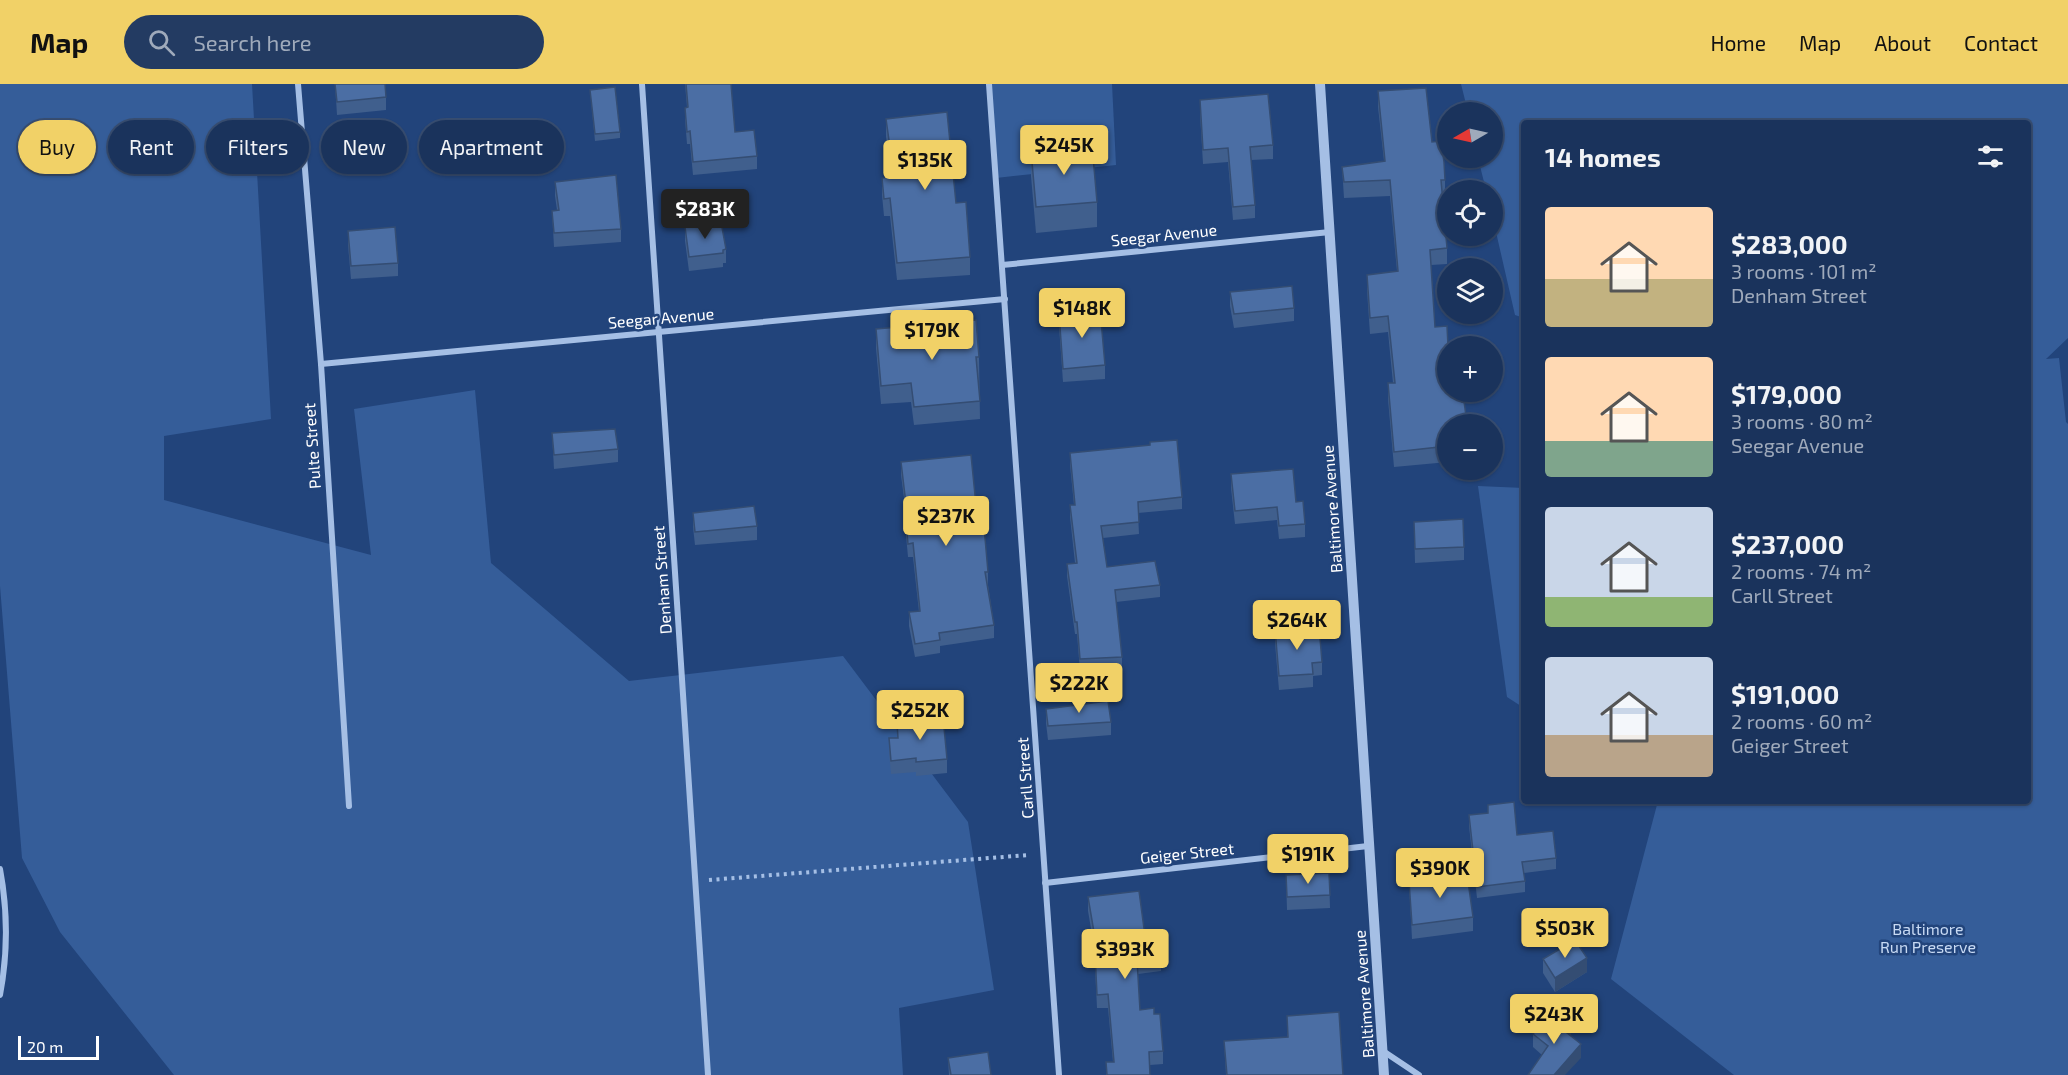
<!DOCTYPE html>
<html lang="en">
<head>
<meta charset="utf-8">
<style>
  :root { --surface:#1a335c; --page:#233b62; --text:#f1f3f6; --muted:#9faabb; --line:#384e72; --accent:#f1d167 }
  body { margin:0; font-family:"Exo 2",sans-serif; background:var(--page); color:var(--text); height:100vh; display:flex; flex-direction:column; font-size:22px; white-space:nowrap }
  * { box-sizing:border-box; margin:0 }
  p { font-size:20px; color:var(--muted) }
  .icon { flex:none; width:33px; height:33px; fill:none; stroke:currentColor; stroke-width:2; stroke-linecap:round; stroke-linejoin:round }
  .map { position:relative; flex:1; overflow:hidden }
  .side { position:absolute; left:1521px; top:36px; width:510px; height:684px; display:flex; flex-direction:column; background:var(--surface); border-radius:6px; box-shadow:0 2px 4px #0004,0 0 0 2px var(--line) }
  .side>* { flex:none }
  .guide { position:absolute; left:18px; top:36px; width:570px; height:54px; display:flex; gap:12px }
  .needle { width:39px; rotate:261deg }
  .fabs { position:absolute; left:1437px; top:18px; display:grid; gap:12px }
  .fabs a { display:grid; place-items:center; width:66px; height:66px; border-radius:50%; background:var(--surface); box-shadow:0 2px 4px #0004,0 0 0 2px var(--line); font-size:30px }
  .scale { position:absolute; left:18px; bottom:15px; width:81px; box-sizing:border-box; padding-left:6px; border:3px solid #fff; border-top:0; font-size:16px; line-height:21px; white-space:nowrap; color:#fff; -webkit-text-stroke:4px #22447b; paint-order:stroke }
  .price { position:absolute; translate:-50% -51px; padding:0 14px; border-radius:6px; background:var(--accent); color:#111; font-size:20px; line-height:39px; filter:drop-shadow(0 2px 3px #0008) }
  .price::after { content:''; position:absolute; left:50%; top:36px; width:18px; height:14px; margin-left:-9px; background:inherit; clip-path:polygon(0 0,100% 0,50% 100%) }
  .price.current { background:#222; color:#fff }
  ul { padding:0; list-style:none }
  li { display:flex; align-items:center; gap:18px; height:150px; padding:0 24px }
  li span { display:grid; place-items:center; flex:none; width:168px; height:120px; border-radius:6px; color:#555 }
  li>.icon { margin-inline-start:auto }
  span .icon { width:72px; height:72px; fill:#fffc; stroke-width:1 }
  li b { font-size:26px }
  h2 { display:flex; justify-content:space-between; align-items:center; height:72px; padding:0 24px; font-size:26px }
  .tag { padding:0 21px; border-radius:27px; background:var(--surface); box-shadow:0 2px 4px #0004,0 0 0 2px var(--line); font-size:21px; line-height:54px }
  .tag.current { background:var(--accent); color:#111 }
  header { display:flex; align-items:center; gap:36px; box-sizing:border-box; height:84px; padding:0 30px; background:var(--accent); color:#111 }
  header strong { font-size:28px }
  nav { display:flex; gap:33px; margin-inline-start:auto; font-size:21px }
  .search { width:420px; height:54px; background:var(--page); display:flex; align-items:center; gap:15px; box-sizing:border-box; padding:0 21px; border-radius:33px; color:var(--muted); font-size:22px }
  .map>svg:first-child { display:block }
  .green { fill:#355d99 }
  .lines { fill:none; stroke-linecap:round; stroke-linejoin:round }
  .path { stroke:#a5bfe5; stroke-width:4; stroke-dasharray:3 4.5; stroke-linecap:butt }
  .minor { stroke:#a5bfe5; stroke-width:6 }
  .tertiary { stroke:#a5bfe5; stroke-width:10 }
  .wall { fill:#405f8d }
  .shaded-wall { fill:#344d73 }
  .building { fill:#4b6ea4; stroke:#344d73; stroke-width:1.5 }
  .labels { text-anchor:middle; stroke-width:5; stroke-linejoin:round; paint-order:stroke }
  .street-label { font-size:16px; fill:#fff; stroke:#22447b }
  .park-label { font-size:16px; fill:#c8daf4; stroke:#22447b }
</style>
</head>
<body>
<header>
<strong>Map</strong>
<div class="search"><svg class="icon" aria-label="search" viewBox="0 0 24 24"><circle cx="10" cy="10" r="6"/><path d="M15 15l6 6"/></svg>Search here</div>
<nav><a>Home</a><a>Map</a><a>About</a><a>Contact</a></nav>
</header>
<div class="map">
<svg width="2068" height="991" viewBox="0 0 2068 991">
  <rect width="100%" height="100%" fill="#22447b"/>
  <g class="green">
    <path d="M0,0H252L271,335L164,352V416L371,471L354,325L475,306L491,479L629,597L843,572L968,738L994,906L899,924L903,991H174L60,848L22,774L0,502Z"/>
    <path d="M989,0H1112L1116,81L996,94Z"/>
    <path d="M1461,0H2068V254L2046,275L2059,274L2066,338L2068,340V991H1734L1611,895L1658,717H2028V39H1524V234L1515,231L1493,135L1492,106H1486L1478,74H1492V28H1468Z"/>
    <path d="M1478,402L1524,404V624L1507,613Z"/>
  </g>
  <g class="lines">
    <path class="path" d="M709,796L1028,771"/>
    <g class="minor">
      <path d="M298,0L321,280L349,722"/>
      <path d="M642,0C667,330 684,661 708,991"/>
      <path d="M989,0L1059,991"/>
      <path d="M1002,181L1330,148"/>
      <path d="M321,280L1005,215"/>
      <path d="M0,785C8,828 8,869 0,911"/>
      <path d="M1045,799L1368,762"/>
      <path d="M1383,967L1419,991"/>
    </g>
    <path class="tertiary" d="M1320,0L1384,991"/>
  </g>
  <g class="wall">
    <path d="M335,0L386,13V26L337,31Z"/>
    <path d="M685,0H731L735,48L757,72V85L693,91L690,60H687L685,36V24L687,23Z"/>
    <path d="M590,6L620,48V54L595,57Z"/>
    <path d="M1378,7L1432,58L1445,96V111L1443,112L1447,164V180L1431,181L1435,243L1448,340V378L1394,383L1388,315V299H1393L1388,248L1370,250L1367,206V191L1397,187L1390,112L1344,114L1342,83L1384,77L1378,23Z"/>
    <path d="M1200,16L1273,61V75L1251,76L1255,121V134L1233,136L1228,78L1203,80L1200,30Z"/>
    <path d="M886,35L956,119L970,173V191L897,196L890,132H884L882,111V94L892,93L886,53Z"/>
    <path d="M1031,67L1097,118V143L1036,149L1031,92Z"/>
    <path d="M555,98L621,145V158L554,163L552,127L557,126L555,112Z"/>
    <path d="M685,143L726,165V179H723V183L689,187L685,157Z"/>
    <path d="M348,147L398,179V192L351,195L348,161Z"/>
    <path d="M1230,208L1294,224V237L1234,244L1230,222Z"/>
    <path d="M1059,229L1105,281V295L1063,298L1059,242Z"/>
    <path d="M876,245L979,273L980,335L914,341L911,318L881,320L876,264Z"/>
    <path d="M552,349L618,365V378L554,385Z"/>
    <path d="M1070,369L1182,413V425L1138,429L1139,450L1103,454L1107,483L1160,501V513L1116,518L1122,573V585L1080,587L1077,550H1075L1067,492V480L1075,479L1070,433V421H1074L1070,381Z"/>
    <path d="M901,378L977,431L988,488V501L994,541V554L940,562V569L915,573L909,542V528H919L913,473H908L906,451L907,437L901,391Z"/>
    <path d="M1231,390L1296,418L1305,440V453L1279,455L1277,436L1235,440L1231,404Z"/>
    <path d="M693,429L757,442V456L695,461L693,443Z"/>
    <path d="M1414,438L1464,463V476L1415,479Z"/>
    <path d="M1275,545L1311,554L1322,578V591L1313,592V603L1279,606L1275,559Z"/>
    <path d="M1046,625L1111,638V651L1048,656L1046,639Z"/>
    <path d="M897,639L947,675V689L916,692V688L891,690L889,668V654H897Z"/>
    <path d="M1488,721L1517,751L1556,774V785L1523,789L1525,797V808L1477,814L1469,742V731L1488,729Z"/>
    <path d="M1329,789L1330,824L1287,826L1286,791Z"/>
    <path d="M1409,797L1473,833V847L1412,855Z"/>
    <path d="M1088,813L1145,852L1161,873V887L1138,890L1140,926L1154,930L1163,967V980L1150,981V991H1106V978H1113L1108,924H1097L1094,862L1088,827Z"/>
    <path d="M1543,875L1587,888L1555,908L1543,889Z"/>
    <path d="M1287,932L1343,991H1226L1224,957L1287,953Z"/>
    <path d="M1533,950L1571,952L1581,974L1542,971L1533,963Z"/>
    <path d="M948,974L991,991H949Z"/>
  </g>
  <g class="shaded-wall">
    <path d="M1587,874V888L1555,908V894Z"/>
    <path d="M1571,941V954L1566,948Z"/>
    <path d="M1581,960V974L1565,991H1554Z"/>
  </g>
  <g class="building">
    <path d="M335,0H385L386,13L337,18Z"/>
    <path d="M686,0H731L735,48L754,46L757,72L693,78L690,47L687,48L685,24L688,23Z"/>
    <path d="M615,3L620,48L595,50L590,6Z"/>
    <path d="M1426,4L1432,58L1441,57L1444,78L1445,96H1441L1447,164L1430,166L1435,243L1447,242L1448,262V308H1460L1462,318L1464,317L1467,340H1448V362L1394,368L1388,299H1395L1388,232L1370,234L1367,191L1398,187L1390,96L1344,98L1342,83L1385,77L1378,7Z"/>
    <path d="M1268,10L1273,61L1250,63L1255,121L1233,123L1228,64L1203,66L1200,16Z"/>
    <path d="M947,28L956,119L966,118L970,173L897,179L890,114L884,115L882,94L894,92L886,35Z"/>
    <path d="M1092,61L1097,118L1036,123L1031,67Z"/>
    <path d="M616,91L621,145L554,149L552,127L559,126L555,98Z"/>
    <path d="M721,138L726,165L723,166V169L689,173L685,143Z"/>
    <path d="M395,143L398,179L351,182L348,147Z"/>
    <path d="M1292,202L1294,224L1234,230L1230,208Z"/>
    <path d="M1100,225L1105,281L1063,285L1059,229Z"/>
    <path d="M976,236L979,273H976L980,317L914,323L911,299L881,302L876,245Z"/>
    <path d="M615,345L618,365L554,371L552,349Z"/>
    <path d="M1177,356L1182,413L1138,418L1139,438L1101,442L1107,483L1155,477L1160,501L1115,506L1122,573L1080,575L1077,538H1075L1067,480L1077,479L1070,421H1075L1070,369L1150,361V358Z"/>
    <path d="M971,371L977,431H983L988,488H985L994,541L939,549L940,556L915,560L909,528L920,527L913,459L908,460L906,437H908L901,378Z"/>
    <path d="M1293,385L1296,418L1303,417L1305,440L1279,442L1277,423L1235,427L1231,390Z"/>
    <path d="M754,422L757,442L695,448L693,429Z"/>
    <path d="M1463,435L1464,463L1415,465L1414,438Z"/>
    <path d="M1310,543L1311,554H1320L1322,578L1312,579L1313,590L1279,592L1275,545Z"/>
    <path d="M1108,617L1111,638L1048,642L1046,625Z"/>
    <path d="M943,633L947,675L916,678V674L891,677L889,654H898L897,639Z"/>
    <path d="M1514,718L1517,751L1553,747L1556,774L1522,778L1525,797L1477,803L1469,731L1488,729V721Z"/>
    <path d="M1329,789L1330,811L1287,813L1286,791Z"/>
    <path d="M1467,790L1473,833L1412,841L1409,797Z"/>
    <path d="M1139,807L1145,852L1159,850L1161,873L1137,876L1140,926L1154,924V930H1160L1163,967L1149,968L1150,991H1107L1106,978H1114L1108,910L1097,911L1094,848L1088,813Z"/>
    <path d="M1575,856L1587,874L1555,894L1543,875Z"/>
    <path d="M1552,926L1571,941L1566,948L1581,960L1554,991H1528L1548,962L1533,950Z"/>
    <path d="M1339,928L1343,991H1227L1224,957L1288,953L1287,932Z"/>
    <path d="M988,968L991,991H951L948,974Z"/>
  </g>
  <g class="labels">
    <g class="street-label">
      <text transform="translate(1164 151) rotate(-6)" y="6">Seegar Avenue</text>
      <text transform="translate(661 234) rotate(-5)" y="6">Seegar Avenue</text>
      <text transform="translate(312 362) rotate(-94)" y="6">Pulte Street</text>
      <text transform="translate(1332 425) rotate(-94)" y="6">Baltimore Avenue</text>
      <text transform="translate(662 496) rotate(-94)" y="6">Denham Street</text>
      <text transform="translate(1025 694) rotate(-94)" y="6">Carll Street</text>
      <text transform="translate(1187 769) rotate(-6)" y="6">Geiger Street</text>
      <text transform="translate(1364 910) rotate(-94)" y="6">Baltimore Avenue</text>
    </g>
    <g class="park-label">
      <text x="1928" y="851">Baltimore<tspan x="1928" dy="18">Run Preserve</tspan></text>
    </g>
  </g>
</svg>
<div class="fabs">
<a><svg class="needle" viewBox="-14 -14 28 28"><path d="M0-13l5 13h-10z" fill="#e53935"/><path d="M0 13l5-13h-10z" fill="#9faabb"/></svg></a>
<a><svg class="icon" aria-label="locate" viewBox="0 0 24 24"><circle cx="12" cy="12" r="6"/><path d="M12 2v4M12 18v4M2 12h4M18 12h4"/></svg></a>
<a><svg class="icon" aria-label="layers" viewBox="0 0 24 24"><path d="M12 4l9 5-9 5-9-5zM3 14l9 5 9-5"/></svg></a>
<a>+</a>
<a>−</a>
</div>
<div class="scale">20 m</div>
<b class="price" style="left:1064px;top:92px">$245K</b>
<b class="price" style="left:925px;top:107px">$135K</b>
<b class="price current" style="left:705px;top:156px">$283K</b>
<b class="price" style="left:1082px;top:255px">$148K</b>
<b class="price" style="left:932px;top:277px">$179K</b>
<b class="price" style="left:946px;top:463px">$237K</b>
<b class="price" style="left:1297px;top:567px">$264K</b>
<b class="price" style="left:1079px;top:630px">$222K</b>
<b class="price" style="left:920px;top:657px">$252K</b>
<b class="price" style="left:1308px;top:801px">$191K</b>
<b class="price" style="left:1440px;top:815px">$390K</b>
<b class="price" style="left:1565px;top:875px">$503K</b>
<b class="price" style="left:1125px;top:896px">$393K</b>
<b class="price" style="left:1554px;top:961px">$243K</b>
<div class="guide">
<a class="tag current">Buy</a>
<a class="tag">Rent</a>
<a class="tag">Filters</a>
<a class="tag">New</a>
<a class="tag">Apartment</a>
</div>
<section class="side">
<h2>14 homes<svg class="icon" aria-label="filters" viewBox="0 0 24 24"><path d="M4 7h16M4 17h16"/><circle cx="9" cy="7" r="2"/><circle cx="15" cy="17" r="2"/></svg></h2>
<ul>
<li><span style="background:linear-gradient(#ffd9b3 60%,#c2b280 0)"><svg class="icon" aria-label="home" viewBox="0 0 24 24"><path d="M3 11l9-7 9 7M6 9v11h12V9"/></svg></span><div><b>$283,000</b><p>3 rooms · 101 m²</p><p>Denham Street</p></div></li>
<li><span style="background:linear-gradient(#ffd9b3 70%,#7fa58c 0)"><svg class="icon" aria-label="home" viewBox="0 0 24 24"><path d="M3 11l9-7 9 7M6 9v11h12V9"/></svg></span><div><b>$179,000</b><p>3 rooms · 80 m²</p><p>Seegar Avenue</p></div></li>
<li><span style="background:linear-gradient(#c9d6e8 75%,#8fb573 0)"><svg class="icon" aria-label="home" viewBox="0 0 24 24"><path d="M3 11l9-7 9 7M6 9v11h12V9"/></svg></span><div><b>$237,000</b><p>2 rooms · 74 m²</p><p>Carll Street</p></div></li>
<li><span style="background:linear-gradient(#c9d6e8 65%,#b9a48a 0)"><svg class="icon" aria-label="home" viewBox="0 0 24 24"><path d="M3 11l9-7 9 7M6 9v11h12V9"/></svg></span><div><b>$191,000</b><p>2 rooms · 60 m²</p><p>Geiger Street</p></div></li>
</ul>
</section>
</div>
</body>
</html>
